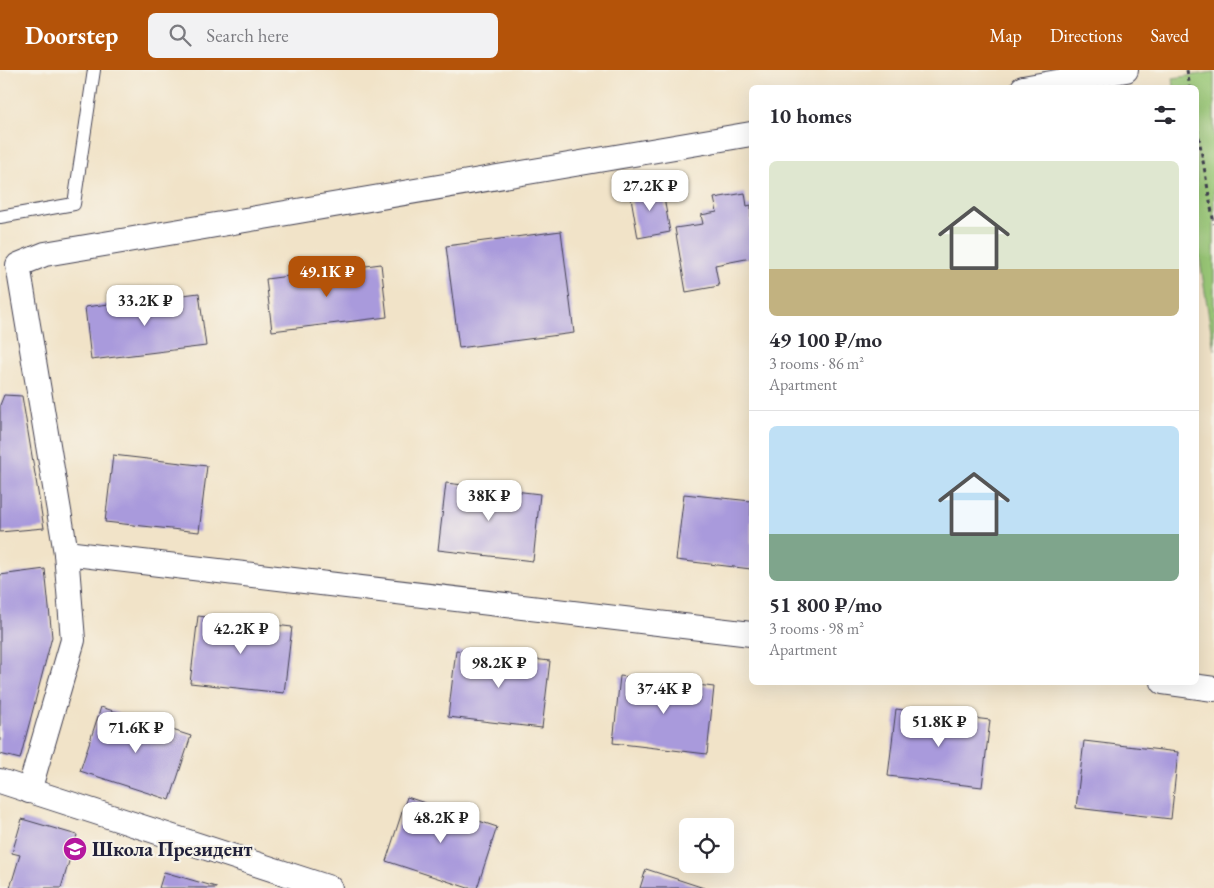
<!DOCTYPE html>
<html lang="en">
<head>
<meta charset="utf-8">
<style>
  :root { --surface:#fff; --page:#f2f2f3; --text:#2b2b33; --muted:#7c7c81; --line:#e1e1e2; --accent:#b45309 }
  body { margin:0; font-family:"EB Garamond",serif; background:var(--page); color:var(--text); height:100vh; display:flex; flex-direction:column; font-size:19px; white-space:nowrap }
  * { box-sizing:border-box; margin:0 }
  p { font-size:16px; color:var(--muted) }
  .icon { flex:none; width:28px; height:28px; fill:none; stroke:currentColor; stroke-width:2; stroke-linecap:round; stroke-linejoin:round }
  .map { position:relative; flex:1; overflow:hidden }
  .panel { position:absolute; left:749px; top:15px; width:450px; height:600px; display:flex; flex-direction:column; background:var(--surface); border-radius:8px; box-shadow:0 5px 20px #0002 }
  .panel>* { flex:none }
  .controls { position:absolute; left:679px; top:748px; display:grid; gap:10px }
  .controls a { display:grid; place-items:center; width:55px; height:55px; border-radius:8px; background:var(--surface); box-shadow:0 5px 20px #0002; font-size:25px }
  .price { position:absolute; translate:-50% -42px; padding:0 11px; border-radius:10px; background:#fff; color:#222; font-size:16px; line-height:32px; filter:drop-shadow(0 1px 2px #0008) }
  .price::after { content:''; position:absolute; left:50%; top:30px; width:15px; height:11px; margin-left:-8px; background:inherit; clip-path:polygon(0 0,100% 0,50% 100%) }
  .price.on { background:var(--accent); color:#fff }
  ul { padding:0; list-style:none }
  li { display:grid; align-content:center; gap:10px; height:265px; padding:0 20px }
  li+li { border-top:1px solid var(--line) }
  li span { display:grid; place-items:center; height:155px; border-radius:8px; color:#555 }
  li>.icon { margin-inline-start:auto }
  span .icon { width:90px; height:90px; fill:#fffc; stroke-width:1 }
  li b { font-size:21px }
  h2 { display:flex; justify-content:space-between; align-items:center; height:60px; padding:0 20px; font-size:21px }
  header { display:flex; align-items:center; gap:30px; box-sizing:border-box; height:70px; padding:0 25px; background:var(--accent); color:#fff }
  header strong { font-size:24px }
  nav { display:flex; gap:28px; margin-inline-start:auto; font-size:18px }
  .search { width:350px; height:45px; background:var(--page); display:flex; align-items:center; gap:12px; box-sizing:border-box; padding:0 18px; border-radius:8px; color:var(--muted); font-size:19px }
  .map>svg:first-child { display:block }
  .green { fill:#9ac877; stroke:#5e7559 }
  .building { fill:#a99adc }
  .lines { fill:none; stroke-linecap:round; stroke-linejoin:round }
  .service-casing { stroke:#413f50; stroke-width:14 }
  .minor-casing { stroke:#413f50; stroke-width:26 }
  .path { stroke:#413f50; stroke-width:3; stroke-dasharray:4 4; stroke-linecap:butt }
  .service { stroke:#fff; stroke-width:12 }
  .minor { stroke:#fff; stroke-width:24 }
  .labels { text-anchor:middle; stroke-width:4.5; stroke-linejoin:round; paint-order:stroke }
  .poi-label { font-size:20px; font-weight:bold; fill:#22223b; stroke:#f7f3e8; text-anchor:start }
</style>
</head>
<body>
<header>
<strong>Doorstep</strong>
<div class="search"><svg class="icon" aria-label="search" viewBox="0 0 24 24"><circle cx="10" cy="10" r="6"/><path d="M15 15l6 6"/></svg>Search here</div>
<nav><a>Map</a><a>Directions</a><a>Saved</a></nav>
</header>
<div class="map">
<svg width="1214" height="818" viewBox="0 0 1214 818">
  <rect width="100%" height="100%" fill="#f7f3e8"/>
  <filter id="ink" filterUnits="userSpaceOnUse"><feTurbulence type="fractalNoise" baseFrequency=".02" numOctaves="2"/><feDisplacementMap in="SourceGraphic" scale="10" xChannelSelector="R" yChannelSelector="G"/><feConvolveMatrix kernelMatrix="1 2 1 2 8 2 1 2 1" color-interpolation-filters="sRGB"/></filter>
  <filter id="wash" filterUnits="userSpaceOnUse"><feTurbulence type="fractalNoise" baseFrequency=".0096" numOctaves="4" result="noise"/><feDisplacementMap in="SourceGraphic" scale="20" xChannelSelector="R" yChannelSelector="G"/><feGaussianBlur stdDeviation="1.12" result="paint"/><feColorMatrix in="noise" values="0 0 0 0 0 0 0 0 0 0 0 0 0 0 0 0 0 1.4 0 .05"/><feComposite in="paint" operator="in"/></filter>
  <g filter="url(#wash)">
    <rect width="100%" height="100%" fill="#f1e3c8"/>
    <path class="green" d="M1214,2V280L1196,164V18L1174,17L1173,8Z"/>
    <g id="blocks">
      <g class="building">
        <path d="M662,116L670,162L638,168L630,122Z"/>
        <path d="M745,123L747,136L751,135V188L715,195L719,216L686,222L675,158L703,154L701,145L717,142L714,128Z"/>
        <path d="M561,161L574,263L459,278L446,176Z"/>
        <path d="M381,194L387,247L272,261L266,209Z"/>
        <path d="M199,223L206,276L91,290L85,237Z"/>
        <path d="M4,325L22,326L44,458L0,462V335Z"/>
        <path d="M113,385L207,396L199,462L105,452Z"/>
        <path d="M446,413L540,424L533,491L438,480Z"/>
        <path d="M684,424L751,431V499L676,490Z"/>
        <path d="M45,499L52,567L20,689L0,684V505Z"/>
        <path d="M198,546L292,557L284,623L190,613Z"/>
        <path d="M456,580L550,591L542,658L448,647Z"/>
        <path d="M620,606L714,617L707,684L613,673Z"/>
        <path d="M101,637L191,666L170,730L80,701Z"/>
        <path d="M896,639L990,650L982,717L888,706Z"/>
        <path d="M1084,671L1178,682L1171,749L1076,738Z"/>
        <path d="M407,727L497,757L477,818H468L386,791Z"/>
        <path d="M22,749L77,765L61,818H10L20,785L12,783Z"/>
        <path d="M646,799L704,818H640Z"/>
        <path d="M164,802L216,817V818H159Z"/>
      </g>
    </g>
  </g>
  <g filter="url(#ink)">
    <use href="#blocks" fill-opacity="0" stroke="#413f50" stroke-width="1"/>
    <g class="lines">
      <g class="service-casing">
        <path id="service" d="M0,147L74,134L94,0"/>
      </g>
      <g class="minor-casing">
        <g id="minor">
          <path d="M1023,18L1126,0"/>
          <path d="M66,483L751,564"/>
          <path d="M1163,612L1214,619"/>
          <path d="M0,711L330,818"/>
          <path d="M29,721L73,570L66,483L18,195L45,184L751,64"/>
        </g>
      </g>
      <g class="path">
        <path d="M1187,0L1190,18"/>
        <path d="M1196,51L1214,154"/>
      </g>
      <use href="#service" class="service"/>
      <use href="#minor" class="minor"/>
    </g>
  </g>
  <defs>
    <g id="school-disc" transform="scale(1.25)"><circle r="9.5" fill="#b5179e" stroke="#f7f3e8"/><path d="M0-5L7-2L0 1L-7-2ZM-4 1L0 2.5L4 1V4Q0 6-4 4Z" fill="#fff"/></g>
  </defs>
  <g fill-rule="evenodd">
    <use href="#school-disc" x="75" y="779"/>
  </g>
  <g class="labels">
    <g class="poi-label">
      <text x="92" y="786">Школа Президент</text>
    </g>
  </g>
</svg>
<div class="controls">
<a><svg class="icon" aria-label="locate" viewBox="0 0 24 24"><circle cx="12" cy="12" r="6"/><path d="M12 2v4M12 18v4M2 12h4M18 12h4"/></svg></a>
</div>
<b class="price" style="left:650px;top:142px">27.2K ₽</b>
<b class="price on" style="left:327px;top:228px">49.1K ₽</b>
<b class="price" style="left:145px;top:257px">33.2K ₽</b>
<b class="price" style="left:489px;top:452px">38K ₽</b>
<b class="price" style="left:241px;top:585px">42.2K ₽</b>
<b class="price" style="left:499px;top:619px">98.2K ₽</b>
<b class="price" style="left:664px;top:645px">37.4K ₽</b>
<b class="price" style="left:939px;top:678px">51.8K ₽</b>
<b class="price" style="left:136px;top:684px">71.6K ₽</b>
<b class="price" style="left:441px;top:774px">48.2K ₽</b>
<section class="panel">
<h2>10 homes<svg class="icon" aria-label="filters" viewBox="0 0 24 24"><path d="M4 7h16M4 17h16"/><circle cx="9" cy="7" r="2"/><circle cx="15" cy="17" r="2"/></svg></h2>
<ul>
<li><span style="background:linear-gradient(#dfe7d0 70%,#c2b280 0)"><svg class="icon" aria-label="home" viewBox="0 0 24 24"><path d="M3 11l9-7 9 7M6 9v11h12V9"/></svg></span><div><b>49 100 ₽/mo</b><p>3 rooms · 86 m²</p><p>Apartment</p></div></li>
<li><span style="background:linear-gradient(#bfe0f5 70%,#7fa58c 0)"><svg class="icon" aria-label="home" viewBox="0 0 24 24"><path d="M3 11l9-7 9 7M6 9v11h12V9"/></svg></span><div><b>51 800 ₽/mo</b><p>3 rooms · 98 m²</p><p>Apartment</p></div></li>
</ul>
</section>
</div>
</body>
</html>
